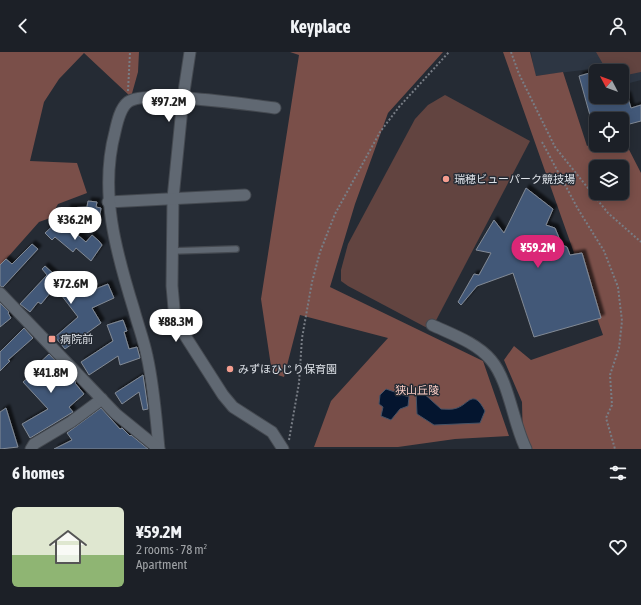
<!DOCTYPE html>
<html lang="en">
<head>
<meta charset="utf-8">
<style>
  :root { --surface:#1c2027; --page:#292d33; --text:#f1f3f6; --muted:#a0a3a7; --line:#3a3e44; --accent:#db2777 }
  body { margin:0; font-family:"Asap Condensed","Noto Sans JP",sans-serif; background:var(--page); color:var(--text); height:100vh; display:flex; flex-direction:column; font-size:15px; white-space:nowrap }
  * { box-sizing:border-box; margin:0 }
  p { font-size:13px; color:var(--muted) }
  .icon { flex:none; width:22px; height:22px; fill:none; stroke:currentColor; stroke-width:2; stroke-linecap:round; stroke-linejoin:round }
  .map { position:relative; height:397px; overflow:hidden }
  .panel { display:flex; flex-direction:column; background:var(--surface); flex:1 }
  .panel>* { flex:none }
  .needle { width:26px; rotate:311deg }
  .tools { position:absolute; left:589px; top:12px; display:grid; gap:8px }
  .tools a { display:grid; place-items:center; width:40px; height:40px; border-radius:6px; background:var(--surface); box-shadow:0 2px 10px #0003,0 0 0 1px var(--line); font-size:20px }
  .price { position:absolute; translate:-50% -34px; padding:0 9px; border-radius:14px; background:#fff; color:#222; font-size:13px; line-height:26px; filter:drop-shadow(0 1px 2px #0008) }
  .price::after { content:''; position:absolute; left:50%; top:24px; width:12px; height:9px; margin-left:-6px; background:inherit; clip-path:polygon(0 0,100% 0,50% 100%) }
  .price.current { background:var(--accent); color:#fff }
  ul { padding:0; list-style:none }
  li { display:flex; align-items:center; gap:12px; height:100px; padding:0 12px }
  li+li { border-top:1px solid var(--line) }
  li span { display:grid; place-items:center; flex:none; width:112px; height:80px; border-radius:6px; color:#555 }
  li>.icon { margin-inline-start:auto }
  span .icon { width:48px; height:48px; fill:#fffc; stroke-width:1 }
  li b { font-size:17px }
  h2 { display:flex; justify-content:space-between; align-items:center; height:48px; padding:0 12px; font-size:17px }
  header { display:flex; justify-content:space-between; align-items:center; height:52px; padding:0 12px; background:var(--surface); font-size:18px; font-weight:700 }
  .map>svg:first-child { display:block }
  .built { fill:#2d3643 }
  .green { fill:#624440 }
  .forest { fill:#7a4f49; fill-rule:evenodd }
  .water { fill:#04152f; stroke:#455266 }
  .building { fill:#435878; stroke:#828a95; filter:url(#shadow) }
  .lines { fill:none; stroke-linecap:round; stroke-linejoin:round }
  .service-casing { stroke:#444950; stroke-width:8 }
  .minor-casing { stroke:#444950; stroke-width:13 }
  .tertiary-casing { stroke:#444950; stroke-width:13 }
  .path { stroke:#787d85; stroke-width:2; stroke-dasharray:2 2; stroke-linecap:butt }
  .service { stroke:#606872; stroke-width:5.5 }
  .minor { stroke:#606872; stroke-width:11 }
  .tertiary { stroke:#606872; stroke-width:11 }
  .poi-dot { fill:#f59d8f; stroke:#252b34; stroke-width:1.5 }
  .labels { text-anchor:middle; stroke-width:3; stroke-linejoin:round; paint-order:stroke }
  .poi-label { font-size:11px; fill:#dde1e7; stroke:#252b34; text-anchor:start }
  .park-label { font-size:11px; fill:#f7cac2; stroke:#252b34 }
</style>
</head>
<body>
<header><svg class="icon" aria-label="back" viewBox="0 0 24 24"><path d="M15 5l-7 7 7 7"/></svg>Keyplace<svg class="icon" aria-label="person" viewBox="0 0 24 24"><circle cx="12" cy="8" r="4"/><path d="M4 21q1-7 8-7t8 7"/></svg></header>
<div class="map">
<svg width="641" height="397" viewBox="0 0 641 397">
  <defs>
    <filter id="shadow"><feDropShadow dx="3.5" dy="-3.5" stdDeviation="1" flood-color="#0009"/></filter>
  </defs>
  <rect width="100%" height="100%" fill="#252b34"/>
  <path class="built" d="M531,0H641V28L622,33V19H600L599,16L535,24Z"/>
  <g class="green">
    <path d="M596,0H641V20L622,24V19H607Z"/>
    <path d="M445,43L530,89L431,278L348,234L341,229V218L348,192L415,67L428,53Z"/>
  </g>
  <g class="forest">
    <path d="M0,0H139L138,20L131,45L84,1L59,27L44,50L30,109L77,111L87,141L58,152L50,166L39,170L0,214Z"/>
    <path d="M290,0H443L388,61L355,152L330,235L483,309L509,384L455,387L398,395H314L331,349L388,286L300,263L284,325L272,321L261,247L299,3Z"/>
    <path d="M503,0H530L536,24L563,20L587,94L596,90V93H622V84L641,121V397H526L523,395L522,350L504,308L514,294L531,308L603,283ZM596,115H622V141H596Z"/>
  </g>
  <g class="water">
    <path d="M386,337L409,345L408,354L400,357L391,368L381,364L383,355L379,352L380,343Z"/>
    <path d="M421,339L441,357C446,357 452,358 457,356C469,352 473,336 485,359L480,371L434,373L417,362L416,340Z"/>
  </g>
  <g class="building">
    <path d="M593,20L596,31V45H600L601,50L627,43L631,56L641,53V69L622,74V67H591L579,24Z"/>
    <path d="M526,136L553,157L546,173L555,176L562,193L567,195L570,203L582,201L601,266L534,285L513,221L477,234L461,253L458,250L474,222L479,223L491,201L476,198L494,168L504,181Z"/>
    <path d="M88,149L97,150L96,155L101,156L98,174L67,168V156L87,155Z"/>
    <path d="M58,169L67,179V174L86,190L92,183L99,189L102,193L91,209L76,196L73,200L55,185L52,188L45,181Z"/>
    <path d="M32,192L38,197L3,235L0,234V213L6,207L12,212Z"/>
    <path d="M45,214L67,234L75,228L85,241L108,232L114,246L92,256L101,271L65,297L55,285L78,265L55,235L41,252L38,250L30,260L20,252L47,223L42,217Z"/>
    <path d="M0,251L9,260L8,261L11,266L0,275Z"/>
    <path d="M123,268L127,279L124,280L129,297L137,295L140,306L120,313L118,304L89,323L81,310L113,289L107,273Z"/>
    <path d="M24,276L33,286L8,308L10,309L0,319V300Z"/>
    <path d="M49,302L76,330L75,331L84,342L69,355L73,360L30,386L22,372L48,357L23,330L35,319L33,317Z"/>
    <path d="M143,323L148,357L143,358L139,340L122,352L115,341Z"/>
    <path d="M6,356L18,395L0,397V360Z"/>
    <path d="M101,356L120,377L122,376L130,384L131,383L148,397H54L72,388L67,381Z"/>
  </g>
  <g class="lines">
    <g class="service-casing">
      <path id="service" d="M172,199L236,197"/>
    </g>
    <g class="minor-casing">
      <g id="minor">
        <path d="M190,0L183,46L173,146L172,234L175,268L223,343L233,355L272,380L283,397"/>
        <path d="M108,150L245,143"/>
        <path d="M432,273C451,282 477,291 491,308C509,329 513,371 526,397"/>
        <path d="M31,397L34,392L71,370L102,347"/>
        <path d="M159,397C156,366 154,335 147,304C144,289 138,273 134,258C116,200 99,140 115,80C117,71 120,56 128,50C145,37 250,53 275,56"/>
      </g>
    </g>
    <g class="tertiary-casing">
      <path id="tertiary" d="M0,241L116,362L159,397"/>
    </g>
    <g class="path">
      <path d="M511,0L519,22L555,95L608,161L641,190"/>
      <path d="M128,39L130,0"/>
      <path d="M542,90L578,157L604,199L618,235L622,269L619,296L610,323L612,353L606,366L615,397"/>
      <path d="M289,388L299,331L302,286L312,230L320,200L335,162L380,80L399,55L449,0"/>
    </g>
    <use href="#service" class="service"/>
    <use href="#minor" class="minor"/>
    <use href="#tertiary" class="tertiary"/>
  </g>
  <g class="poi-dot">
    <circle cx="446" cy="127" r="4"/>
    <rect x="48" y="283" width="8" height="8" rx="2"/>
    <circle cx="230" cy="317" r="4"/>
  </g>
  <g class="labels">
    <g class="poi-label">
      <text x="454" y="131">瑞穂ビューパーク競技場</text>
      <text x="60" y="291">病院前</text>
      <text x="238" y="321">みずほひじり保育園</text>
    </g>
    <g class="park-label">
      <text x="417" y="342">狭山丘陵</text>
    </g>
  </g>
</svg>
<div class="tools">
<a><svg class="needle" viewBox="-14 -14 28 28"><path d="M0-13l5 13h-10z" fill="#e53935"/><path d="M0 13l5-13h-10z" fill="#a0a3a7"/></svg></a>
<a><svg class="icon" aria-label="locate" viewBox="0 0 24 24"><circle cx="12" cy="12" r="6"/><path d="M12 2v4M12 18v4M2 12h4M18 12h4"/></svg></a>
<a><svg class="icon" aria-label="layers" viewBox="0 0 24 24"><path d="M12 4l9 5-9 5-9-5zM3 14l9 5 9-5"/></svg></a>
</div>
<b class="price" style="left:169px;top:71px">¥97.2M</b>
<b class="price" style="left:75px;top:189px">¥36.2M</b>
<b class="price current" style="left:538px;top:217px">¥59.2M</b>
<b class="price" style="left:71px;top:253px">¥72.6M</b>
<b class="price" style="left:176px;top:291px">¥88.3M</b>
<b class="price" style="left:51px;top:342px">¥41.8M</b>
</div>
<section class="panel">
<h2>6 homes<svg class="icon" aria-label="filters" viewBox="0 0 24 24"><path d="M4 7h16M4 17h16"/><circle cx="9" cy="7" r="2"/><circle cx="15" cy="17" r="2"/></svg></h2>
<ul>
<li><span style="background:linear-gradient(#dfe7d0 60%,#8fb573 0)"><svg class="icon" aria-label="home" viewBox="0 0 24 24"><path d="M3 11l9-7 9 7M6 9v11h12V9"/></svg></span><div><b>¥59.2M</b><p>2 rooms · 78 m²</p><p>Apartment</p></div><svg class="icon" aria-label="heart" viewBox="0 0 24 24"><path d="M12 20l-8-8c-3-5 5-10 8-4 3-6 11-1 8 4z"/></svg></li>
</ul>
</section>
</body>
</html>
